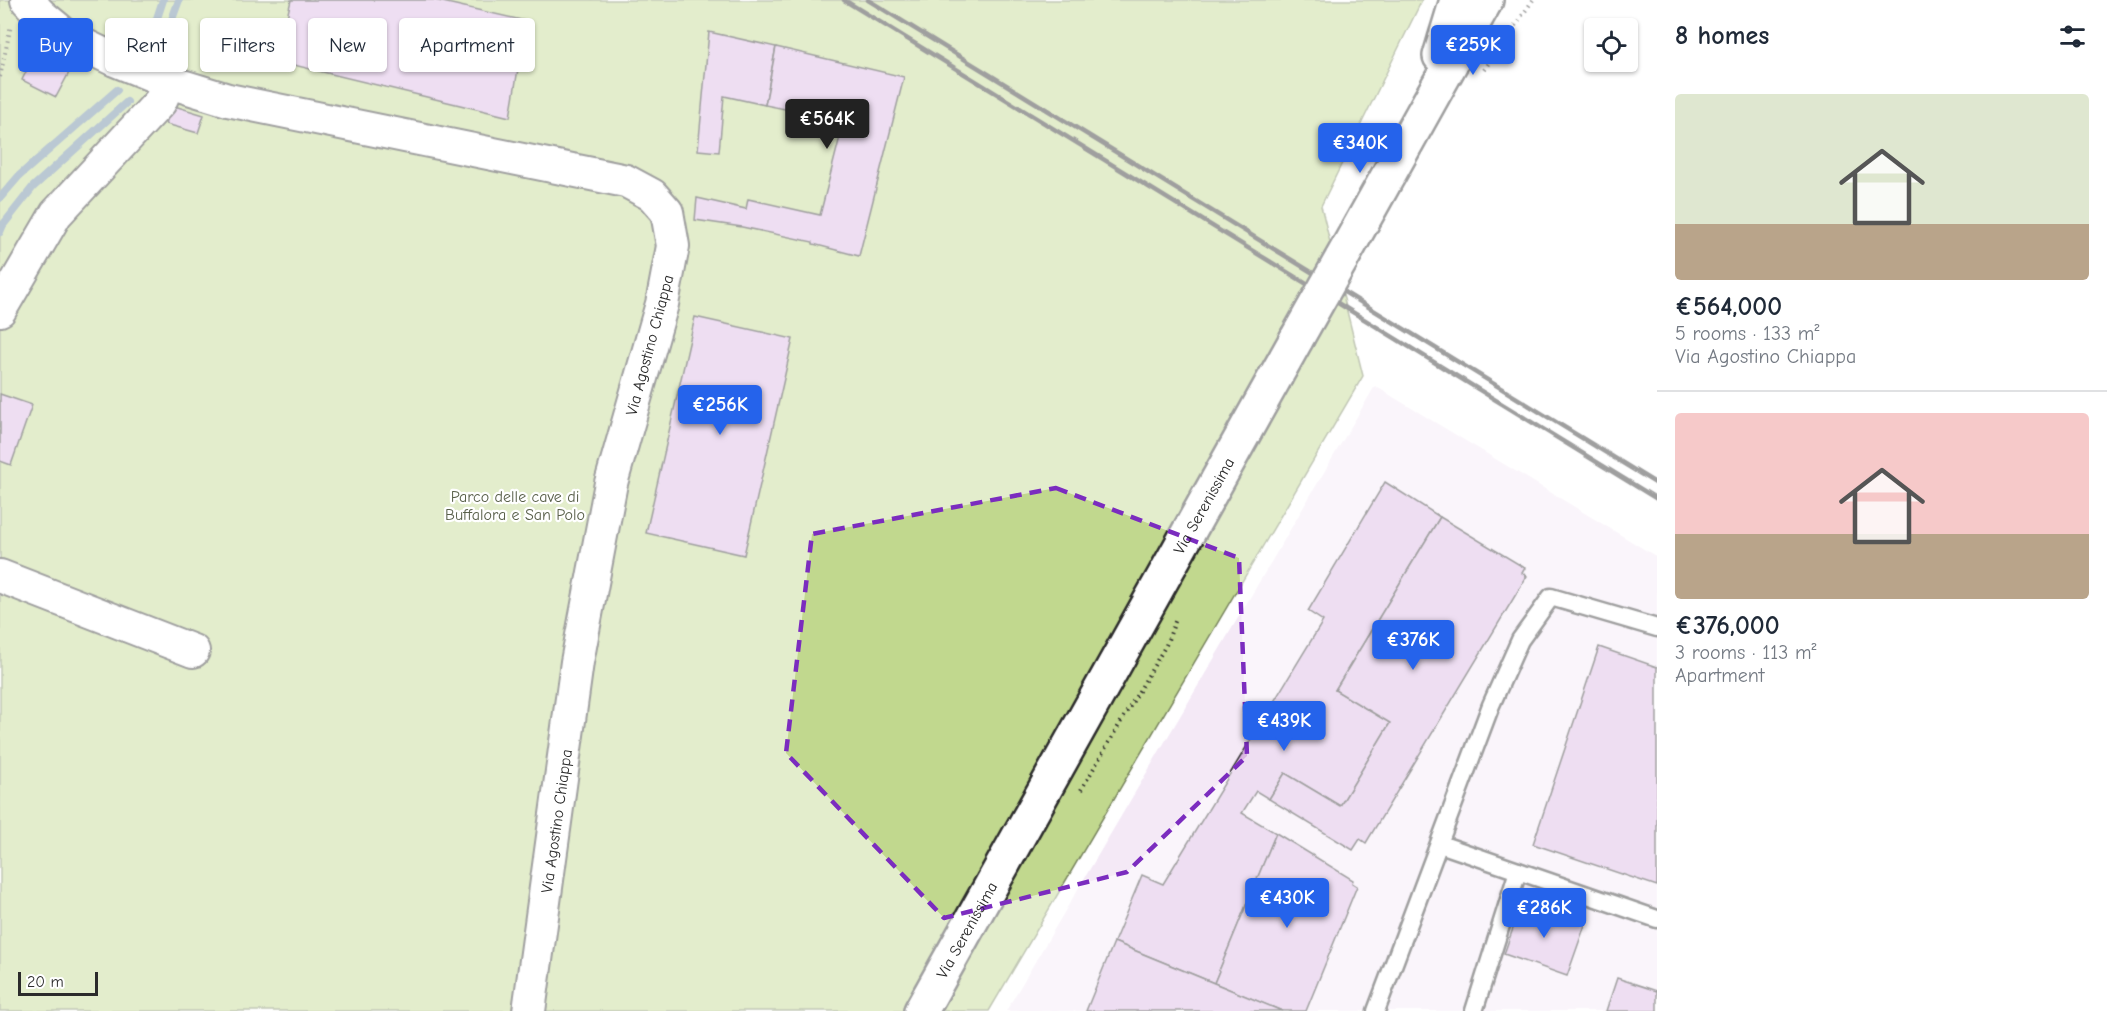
<!DOCTYPE html>
<html lang="en">
<head>
<meta charset="utf-8">
<style>
  :root { --surface:#fff; --page:#f2f2f3; --text:#1f2937; --muted:#747a83; --line:#e0e1e3; --accent:#2563eb }
  body { margin:0; font-family:"Comic Neue",sans-serif; background:var(--page); color:var(--text); height:100vh; display:flex; flex-direction:column; font-size:22px; white-space:nowrap }
  * { box-sizing:border-box; margin:0 }
  p { font-size:20px; color:var(--muted) }
  .icon { flex:none; width:33px; height:33px; fill:none; stroke:currentColor; stroke-width:2; stroke-linecap:round; stroke-linejoin:round }
  .map { position:relative; flex:1; overflow:hidden }
  .side { display:flex; flex-direction:column; background:var(--surface); width:450px }
  .side>* { flex:none }
  .hud { position:absolute; left:18px; top:18px; width:570px; height:54px; display:flex; gap:12px }
  .tools { position:absolute; left:1584px; top:18px; display:grid; gap:12px }
  .tools a { display:grid; place-items:center; width:54px; height:54px; border-radius:6px; background:var(--surface); box-shadow:0 2px 4px #0004; font-size:30px }
  .scale { position:absolute; left:18px; bottom:15px; width:80px; box-sizing:border-box; padding-left:6px; border:3px solid #2b2b2b; border-top:0; font-size:16px; line-height:21px; white-space:nowrap; color:#2b2b2b; -webkit-text-stroke:4px #fff; paint-order:stroke }
  .price { position:absolute; translate:-50% -51px; padding:0 14px; border-radius:6px; background:var(--accent); color:#fff; font-size:20px; line-height:39px; filter:drop-shadow(0 2px 3px #0008) }
  .price::after { content:''; position:absolute; left:50%; top:36px; width:18px; height:14px; margin-left:-9px; background:inherit; clip-path:polygon(0 0,100% 0,50% 100%) }
  .price.selected { background:#222; color:#fff }
  ul { padding:0; list-style:none }
  li { display:grid; align-content:center; gap:12px; height:318px; padding:0 18px }
  li+li { border-top:2px solid var(--line) }
  li span { display:grid; place-items:center; height:186px; border-radius:6px; color:#555 }
  li>.icon { margin-inline-start:auto }
  span .icon { width:108px; height:108px; fill:#fffc; stroke-width:1 }
  li b { font-size:26px }
  h2 { display:flex; justify-content:space-between; align-items:center; height:72px; padding:0 18px; font-size:26px }
  .tag { padding:0 21px; border-radius:6px; background:var(--surface); box-shadow:0 2px 4px #0004; font-size:21px; line-height:54px }
  .tag.selected { background:var(--accent); color:#fff }
  main { display:flex; flex:1; min-height:0 }
  .map>svg:first-child { display:block }
  .built { fill:#f4e9f6 }
  .green { fill:#c1d88e; stroke:#76825c; stroke-width:1.5 }
  .lines { fill:none; stroke-linecap:round; stroke-linejoin:round }
  .stream { stroke:#66859e; stroke-width:8 }
  .building { fill:#dab7e2; stroke:#2b2b2b; stroke-width:1.5 }
  .service-casing { stroke:#2b2b2b; stroke-width:21 }
  .minor-casing { stroke:#2b2b2b; stroke-width:36 }
  .secondary-casing { stroke:#2b2b2b; stroke-width:38 }
  .path { stroke:#2b2b2b; stroke-width:4; stroke-dasharray:1.5 4.5; stroke-linecap:butt }
  .service { stroke:#fff; stroke-width:16 }
  .minor { stroke:#fff; stroke-width:32 }
  .secondary { stroke:#fff; stroke-width:33 }
  .rail { stroke:#2b2b2b; stroke-width:4.5 }
  .secondary-bridge-casing { stroke:#2b2b2b; stroke-width:38; stroke-linecap:butt }
  .secondary-bridge { stroke:#fff; stroke-width:33 }
  .marked { fill:none; stroke:#7b2cbf; stroke-width:4.5; stroke-dasharray:12 8; stroke-linejoin:round }
  .labels { text-anchor:middle; stroke-width:4.5; stroke-linejoin:round; paint-order:stroke }
  .street-label { font-size:16px; fill:#2b2b2b; stroke:#fff }
  .park-label { font-size:16px; fill:#585f49; stroke:#fff }
</style>
</head>
<body>
<main>
<div class="map">
<svg width="1657" height="1011" viewBox="0 0 1657 1011">
  <rect width="100%" height="100%" fill="#fff"/>
  <filter id="ink" filterUnits="userSpaceOnUse"><feTurbulence type="fractalNoise" baseFrequency=".0167" numOctaves="2"/><feDisplacementMap in="SourceGraphic" scale="12" xChannelSelector="R" yChannelSelector="G"/><feConvolveMatrix kernelMatrix="1 2 1 2 8 2 1 2 1" color-interpolation-filters="sRGB"/></filter>
  <g filter="url(#ink)">
    <path class="built" d="M1375,386L1657,557V1011H1006Z"/>
    <path class="green" d="M0,0H1422L1321,206L1363,376L989,1011H0Z"/>
    <g class="lines">
      <g class="stream">
        <path d="M143,61L163,0"/>
        <path d="M157,61L179,0"/>
        <path d="M0,198L19,176L117,90"/>
        <path d="M0,232L3,225L33,187L127,102"/>
      </g>
    </g>
    <g class="building">
      <path d="M291,0H434L526,21L510,117L277,61Z"/>
      <path d="M709,32L776,47L765,105L724,96L719,152L698,150Z"/>
      <path d="M38,47L73,65L56,97L22,80Z"/>
      <path d="M776,47L904,77L859,256L813,244V242L742,227L695,220L697,198L746,209L748,199L820,215L844,121L765,105Z"/>
      <path d="M171,105L204,115L198,133L166,124Z"/>
      <path d="M695,317L793,339L744,555L646,533Z"/>
      <path d="M0,394L32,405L11,465L0,461Z"/>
      <path d="M1385,482L1440,517L1335,690L1390,723L1340,806L1285,773L1269,799L1256,791L1242,813L1276,833L1214,983L1114,942L1142,875L1163,884L1323,621L1308,611Z"/>
      <path d="M1440,517L1525,568L1522,573L1527,576L1366,843L1360,839L1353,850L1269,799L1285,773L1340,806L1390,723L1335,690Z"/>
      <path d="M1599,647L1657,667V886L1533,844Z"/>
      <path d="M1276,833L1353,880L1352,883L1357,886L1306,1011H1282L1214,983Z"/>
      <path d="M1522,903L1585,925L1567,976L1504,954Z"/>
      <path d="M1114,942L1214,983L1282,1011H1086Z"/>
      <path d="M1617,978L1657,991V1011H1606Z"/>
    </g>
    <g class="lines">
      <g class="service-casing">
        <g id="service">
          <path d="M1440,844L1657,919"/>
          <path d="M1376,1011L1491,705L1520,640L1551,597L1657,628"/>
          <path d="M1474,1011L1518,871"/>
        </g>
      </g>
      <g class="minor-casing">
        <g id="minor">
          <path d="M27,0L41,15L69,38L115,60L169,82L228,100L626,181L652,195L667,212L673,246L662,304L611,483L577,662L529,1011"/>
          <path d="M0,310L56,214L160,102L169,82"/>
          <path d="M0,576L193,651"/>
        </g>
      </g>
      <g class="secondary-casing">
        <g id="secondary">
          <path d="M1440,56L1457,0"/>
          <path d="M1341,260L1486,0"/>
          <path id="s1" d="M921,1011L1297,338"/>
        </g>
      </g>
      <g class="path">
        <path d="M1484,70L1533,0"/>
        <path d="M0,77L11,25"/>
        <path d="M1081,790L1166,645L1176,619"/>
      </g>
      <use href="#service" class="service"/>
      <use href="#minor" class="minor"/>
      <use href="#secondary" class="secondary"/>
      <g class="rail">
        <path d="M844,0L1657,499"/>
        <path d="M868,0L1657,484"/>
      </g>
      <g class="secondary-bridge-casing">
        <path id="secondary-bridge" d="M1297,338L1341,260"/>
      </g>
      <use href="#secondary-bridge" class="secondary-bridge"/>
    </g>
  </g>
  <path d="M0 0H1657V1011H0ZM1056,488L1239,558L1247,756L1127,872L944,918L786,753L812,534Z" fill="#fff" fill-opacity=".55" fill-rule="evenodd"/>
  <path class="marked" d="M1056,488L1239,558L1247,756L1127,872L944,918L786,753L812,534Z"/>
  <g class="labels">
    <g class="street-label">
      <text transform="translate(649 345) rotate(-75)" y="6">Via Agostino Chiappa</text>
      <text dy="6" stroke="none"><textPath href="#s1" startOffset="579">Via Serenissima</textPath></text>
      <text transform="translate(556 821) rotate(-82)" y="6">Via Agostino Chiappa</text>
      <text dy="6" stroke="none"><textPath href="#s1" startOffset="93">Via Serenissima</textPath></text>
    </g>
    <g class="park-label">
      <text x="515" y="502">Parco delle cave di<tspan x="515" dy="18">Buffalora e San Polo</tspan></text>
    </g>
  </g>
</svg>
<div class="tools">
<a><svg class="icon" aria-label="locate" viewBox="0 0 24 24"><circle cx="12" cy="12" r="6"/><path d="M12 2v4M12 18v4M2 12h4M18 12h4"/></svg></a>
</div>
<div class="scale">20 m</div>
<b class="price" style="left:1473px;top:76px">€259K</b>
<b class="price selected" style="left:827px;top:150px">€564K</b>
<b class="price" style="left:1360px;top:174px">€340K</b>
<b class="price" style="left:720px;top:436px">€256K</b>
<b class="price" style="left:1413px;top:671px">€376K</b>
<b class="price" style="left:1284px;top:752px">€439K</b>
<b class="price" style="left:1287px;top:929px">€430K</b>
<b class="price" style="left:1544px;top:939px">€286K</b>
<div class="hud">
<a class="tag selected">Buy</a>
<a class="tag">Rent</a>
<a class="tag">Filters</a>
<a class="tag">New</a>
<a class="tag">Apartment</a>
</div>
</div>
<section class="side">
<h2>8 homes<svg class="icon" aria-label="filters" viewBox="0 0 24 24"><path d="M4 7h16M4 17h16"/><circle cx="9" cy="7" r="2"/><circle cx="15" cy="17" r="2"/></svg></h2>
<ul>
<li><span style="background:linear-gradient(#dfe7d0 70%,#b9a48a 0)"><svg class="icon" aria-label="home" viewBox="0 0 24 24"><path d="M3 11l9-7 9 7M6 9v11h12V9"/></svg></span><div><b>€564,000</b><p>5 rooms · 133 m²</p><p>Via Agostino Chiappa</p></div></li>
<li><span style="background:linear-gradient(#f6c9c9 65%,#b9a48a 0)"><svg class="icon" aria-label="home" viewBox="0 0 24 24"><path d="M3 11l9-7 9 7M6 9v11h12V9"/></svg></span><div><b>€376,000</b><p>3 rooms · 113 m²</p><p>Apartment</p></div></li>
</ul>
</section>
</main>
</body>
</html>
